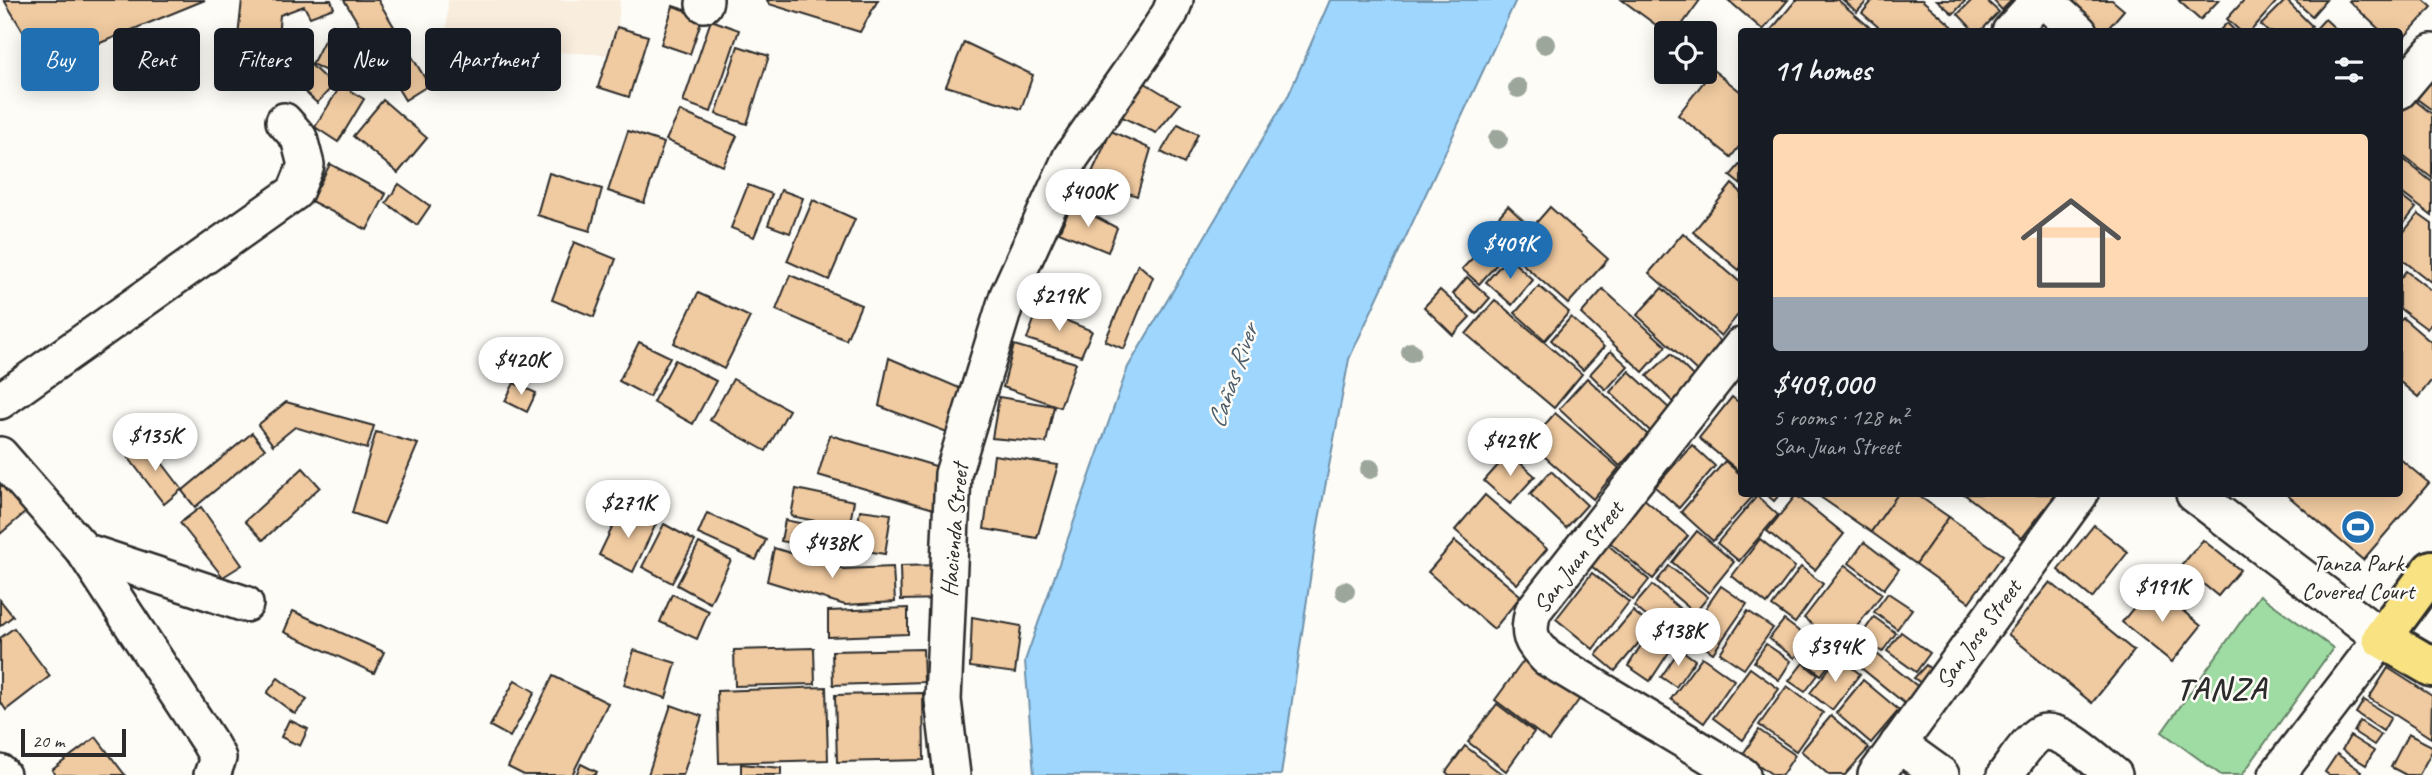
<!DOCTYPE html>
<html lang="en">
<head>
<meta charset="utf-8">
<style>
  :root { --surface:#171b24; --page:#242831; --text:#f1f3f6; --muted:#9ea1a6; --line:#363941; --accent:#1f6fb2 }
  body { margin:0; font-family:Caveat,sans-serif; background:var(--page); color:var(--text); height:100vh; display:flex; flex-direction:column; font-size:26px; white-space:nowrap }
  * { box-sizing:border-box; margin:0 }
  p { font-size:23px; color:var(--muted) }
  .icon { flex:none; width:38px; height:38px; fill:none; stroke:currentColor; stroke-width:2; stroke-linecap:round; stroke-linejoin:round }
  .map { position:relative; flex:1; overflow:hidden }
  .side { position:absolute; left:1738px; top:28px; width:665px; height:469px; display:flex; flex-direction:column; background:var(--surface); border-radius:7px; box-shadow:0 4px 18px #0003 }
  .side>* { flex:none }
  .banner { position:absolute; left:21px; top:28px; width:665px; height:63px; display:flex; gap:14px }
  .buttons { position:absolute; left:1654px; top:21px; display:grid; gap:14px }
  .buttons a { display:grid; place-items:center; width:63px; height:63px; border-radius:7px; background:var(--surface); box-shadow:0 4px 18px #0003; font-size:35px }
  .scale { position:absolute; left:21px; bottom:18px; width:105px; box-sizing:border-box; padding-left:7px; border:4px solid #2b2b2b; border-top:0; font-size:19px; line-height:24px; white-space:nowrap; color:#2b2b2b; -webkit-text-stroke:5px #fdfcf7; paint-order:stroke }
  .price { position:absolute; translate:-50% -60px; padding:0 16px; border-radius:24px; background:#fff; color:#222; font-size:23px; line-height:46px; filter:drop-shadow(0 2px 4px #0008) }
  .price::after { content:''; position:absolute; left:50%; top:42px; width:21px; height:16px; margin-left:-10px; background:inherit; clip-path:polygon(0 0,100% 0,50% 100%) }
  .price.selected { background:var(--accent); color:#fff }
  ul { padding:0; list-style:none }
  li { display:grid; align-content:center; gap:14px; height:371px; padding:0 35px }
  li+li { border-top:2px solid var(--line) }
  li span { display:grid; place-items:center; height:217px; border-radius:7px; color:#555 }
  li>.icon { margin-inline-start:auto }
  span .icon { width:126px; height:126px; fill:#fffc; stroke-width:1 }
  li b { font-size:30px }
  h2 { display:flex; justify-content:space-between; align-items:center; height:84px; padding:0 35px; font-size:30px }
  .tag { padding:0 24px; border-radius:7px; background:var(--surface); box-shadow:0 4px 18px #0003; font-size:24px; line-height:63px }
  .tag.selected { background:var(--accent); color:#fff }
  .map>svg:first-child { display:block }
  .built { fill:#f9eddd }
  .green { fill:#9fdca3; stroke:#658467; stroke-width:2 }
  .water { fill:#9ed6fe; stroke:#7092aa; stroke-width:2 }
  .building { fill:#f0caa0; stroke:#2b2b2b; stroke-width:2 }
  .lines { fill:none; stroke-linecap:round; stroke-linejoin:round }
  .minor-casing { stroke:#2b2b2b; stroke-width:40 }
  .major-casing { stroke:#2b2b2b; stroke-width:44 }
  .minor { stroke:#fdfcf7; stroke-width:35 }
  .major { stroke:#f8e281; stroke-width:38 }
  .tree { fill:#9da69b }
  .labels { text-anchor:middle; stroke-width:5; stroke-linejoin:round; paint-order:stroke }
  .street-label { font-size:24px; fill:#2b2b2b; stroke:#fdfcf7 }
  .poi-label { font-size:24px; fill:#2b2b2b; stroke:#fdfcf7 }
  .water-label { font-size:26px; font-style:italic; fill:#4e5e6a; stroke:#fdfcf7 }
  .district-label { font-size:32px; font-weight:bold; letter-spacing:2px; fill:#2b2b2b; stroke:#fdfcf7 }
</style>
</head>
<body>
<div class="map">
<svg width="2432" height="775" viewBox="0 0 2432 775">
  <rect width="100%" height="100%" fill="#fdfcf7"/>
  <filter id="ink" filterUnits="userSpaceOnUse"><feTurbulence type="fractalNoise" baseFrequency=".0143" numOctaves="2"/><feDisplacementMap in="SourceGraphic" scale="14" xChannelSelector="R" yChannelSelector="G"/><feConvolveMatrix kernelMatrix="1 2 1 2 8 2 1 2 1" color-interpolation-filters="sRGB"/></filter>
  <g filter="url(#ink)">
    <path class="built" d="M448,0H620L616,55L446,47Z"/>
    <path class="green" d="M2260,595L2333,648L2242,775H2221L2162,732Z"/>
    <path class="water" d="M1330,0H1516L1349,359L1318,525L1281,775H1034L1025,661L1128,367L1289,94Z"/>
    <g class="building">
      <path d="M4,0H205L44,66Z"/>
      <path d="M242,0H331L334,8L310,17L304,6L280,15L277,48L237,46Z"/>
      <path d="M344,0H378L429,85L405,100Z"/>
      <path d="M767,0H878L860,32L769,4Z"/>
      <path d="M1622,0H1700L1676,33H1667Z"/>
      <path d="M1728,0H1788L1763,30Z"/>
      <path d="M1796,0H1838L1875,32H1773L1771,30Z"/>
      <path d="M1843,0H1868L1857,12Z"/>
      <path d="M1873,0H1922L1959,32H1884L1862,13Z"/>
      <path d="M1937,0H1966L1953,14Z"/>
      <path d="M1972,0H1986L1999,12L1980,32H1975L1958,14Z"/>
      <path d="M1993,0H2012L2002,10Z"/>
      <path d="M2066,0H2112L2124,10L2105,32H2094Z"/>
      <path d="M2178,0H2219L2200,20Z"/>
      <path d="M2244,0H2278L2250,32H2241L2227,19Z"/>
      <path d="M2286,0L2312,26L2307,32H2268L2261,25Z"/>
      <path d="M2294,0H2326L2312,16Z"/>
      <path d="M2350,0H2424L2432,7L2399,43V32H2382L2349,1Z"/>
      <path d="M673,6L703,16L690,54L661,44Z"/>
      <path d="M2325,19L2339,32H2313Z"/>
      <path d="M711,20L739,30L711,112L683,102Z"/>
      <path d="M2227,23L2236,32H2218Z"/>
      <path d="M332,25L359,39L340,78L312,64Z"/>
      <path d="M617,27L648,36L629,97L598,87Z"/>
      <path d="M964,42L1033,75L1021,109L946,86Z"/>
      <path d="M738,46L769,56L747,124L716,114Z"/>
      <path d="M309,63L333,86L317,103L293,81Z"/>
      <path d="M1713,70L1741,92V144L1731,157L1678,115Z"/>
      <path d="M2432,80V110L2417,99Z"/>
      <path d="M1145,83L1180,104L1156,133L1120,116Z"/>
      <path d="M341,85L364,99L338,142L315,127Z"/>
      <path d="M2412,98L2432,114V178L2399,153V116Z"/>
      <path d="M383,100L427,138L398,173L353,136Z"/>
      <path d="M680,111L737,136L723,166L666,140Z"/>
      <path d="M1178,124L1198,134L1184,164L1161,152Z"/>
      <path d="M628,131L664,143L644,203L608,191Z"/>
      <path d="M1111,131L1151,149L1137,196L1089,179Z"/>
      <path d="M2402,158L2432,182V216L2399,191V162Z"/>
      <path d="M1741,163V185L1730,176Z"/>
      <path d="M330,164L386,194L367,230L311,201Z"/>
      <path d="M549,173L602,189L590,231L537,215Z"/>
      <path d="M399,184L430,206L417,225L386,203Z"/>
      <path d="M1732,184L1741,192V267L1739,270L1693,232Z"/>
      <path d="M748,185L772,194L754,237L731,228Z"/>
      <path d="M781,190L803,198L790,233L768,225Z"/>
      <path d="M2399,195L2416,208L2401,227L2399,226Z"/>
      <path d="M813,200L855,219L829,280L787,261Z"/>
      <path d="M1072,204L1117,228L1108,252L1059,232Z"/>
      <path d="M1508,206L1525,222L1510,237L1494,222Z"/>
      <path d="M1550,207L1608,259L1568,304L1510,253Z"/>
      <path d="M2418,214L2432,224V283L2399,257V238Z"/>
      <path d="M1683,233L1741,283V311L1721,336L1649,273Z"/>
      <path d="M574,242L616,259L594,317L552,300Z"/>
      <path d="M1480,250L1497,264L1479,284L1462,269Z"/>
      <path d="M1508,257L1533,280L1512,305L1486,282Z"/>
      <path d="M1138,264L1153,277L1124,349L1105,341Z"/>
      <path d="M2406,271L2432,291V323L2427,329L2399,308V280Z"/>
      <path d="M790,275L861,305L846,340L776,310Z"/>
      <path d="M1467,277L1490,298L1476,314L1453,294Z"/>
      <path d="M1539,286L1569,312L1545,340L1515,313Z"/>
      <path d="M1662,288L1723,344L1698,372L1637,315Z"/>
      <path d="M1603,289L1666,346L1643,372L1581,314Z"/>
      <path d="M1440,290L1470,317L1453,335L1424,307Z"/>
      <path d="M698,293L750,317L724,369L674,343Z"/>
      <path d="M1495,300L1582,374L1554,408L1466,334Z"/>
      <path d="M1038,309L1092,331L1081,356L1027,339Z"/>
      <path d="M1571,317L1604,347L1583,370L1551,340Z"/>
      <path d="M2403,318L2432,343V380L2418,397L2399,381V322Z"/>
      <path d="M639,342L670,357L649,397L619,381Z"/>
      <path d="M1014,345L1076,363L1060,407L1003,387Z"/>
      <path d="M1611,351L1628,366L1606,390L1590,374Z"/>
      <path d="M1671,354L1697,380L1673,402L1647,376Z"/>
      <path d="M889,358L964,390L947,432L879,406Z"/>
      <path d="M675,360L716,381L693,424L653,402Z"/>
      <path d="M1629,371L1671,410L1651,432L1610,392Z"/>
      <path d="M1587,378L1648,435L1620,466L1559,409Z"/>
      <path d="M733,379L789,410L766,451L710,420Z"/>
      <path d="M514,383L536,393L527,412L505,401Z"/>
      <path d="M999,397L1054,406L1046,443L992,438Z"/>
      <path d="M1732,397L1741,404V473L1699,438Z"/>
      <path d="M286,402L374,426L367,449L295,427L273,445L258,425Z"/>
      <path d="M1555,413L1619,468L1593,499L1529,443Z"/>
      <path d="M376,432L418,444L384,524L352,513Z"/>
      <path d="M252,433L265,449L195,507L182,491Z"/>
      <path d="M830,435L949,470L937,510L818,475Z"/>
      <path d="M147,443L182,489L164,504L128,457Z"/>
      <path d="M1692,445L1715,466L1679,508L1655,487Z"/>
      <path d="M1509,453L1535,476L1510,504L1484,481Z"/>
      <path d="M994,455L1058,465L1037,538L984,529Z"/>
      <path d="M2399,458L2429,483L2363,560L2286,494H2399Z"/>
      <path d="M1725,461L1741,475V494H1755L1713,541L1681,512Z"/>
      <path d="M303,468L320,487L263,540L245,521Z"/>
      <path d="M1551,471L1587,505L1566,528L1530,494Z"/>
      <path d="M0,481L26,512L0,534Z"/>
      <path d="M796,489L854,501L849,528L791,516Z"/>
      <path d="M1766,494H1780L1774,501Z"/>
      <path d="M1816,494H1898L1871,532Z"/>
      <path d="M1898,494H1916L1949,517L1916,564L1871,532Z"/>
      <path d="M1964,494H2056L2022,538Z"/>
      <path d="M1485,495L1547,549L1517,584L1455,530Z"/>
      <path d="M1796,495L1844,534L1815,570L1767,531Z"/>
      <path d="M1757,496L1778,515L1739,561L1717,543Z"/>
      <path d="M1643,498L1688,536L1653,579L1607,540Z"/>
      <path d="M201,507L242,565L223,577L180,523Z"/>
      <path d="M622,507L656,524L633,572L599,555Z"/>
      <path d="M860,510L891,514L885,554L854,549Z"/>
      <path d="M707,513L766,540L756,560L698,534Z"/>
      <path d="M1949,517L2003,555L1969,602L1916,564Z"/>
      <path d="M785,520L847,533L844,553L781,541Z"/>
      <path d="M664,524L695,541L672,583L642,567Z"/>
      <path d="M2094,525L2128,552L2092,598L2058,570Z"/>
      <path d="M1697,531L1734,562L1709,593L1672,562Z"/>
      <path d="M1760,539L1795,567L1767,604L1732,576Z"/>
      <path d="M2203,540L2240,570L2218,596L2181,566Z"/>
      <path d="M1455,541L1521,596L1494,629L1428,572Z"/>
      <path d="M1864,542L1899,569L1884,589L1849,563Z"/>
      <path d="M699,543L731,560L710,603L677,585Z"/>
      <path d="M1607,544L1649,580L1633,600L1590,565Z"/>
      <path d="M774,548L843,569L893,567L895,602L845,605L767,581Z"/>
      <path d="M943,565L944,599L901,600L900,566Z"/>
      <path d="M1845,565L1882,594L1841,647L1804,618Z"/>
      <path d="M1669,566L1708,597L1695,613L1657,581Z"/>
      <path d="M1801,567L1823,584L1795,623L1772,606Z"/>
      <path d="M1592,573L1629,602L1593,649L1556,619Z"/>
      <path d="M2050,582L2134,651L2092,703L2008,634Z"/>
      <path d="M1652,585L1684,612L1666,633L1634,606Z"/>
      <path d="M2152,585L2201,626L2172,662L2122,622Z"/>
      <path d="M1721,586L1747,604L1713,653L1687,635Z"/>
      <path d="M1888,593L1912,609L1897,629L1874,612Z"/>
      <path d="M672,594L709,611L697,639L660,622Z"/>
      <path d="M0,600L13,616L0,626Z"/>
      <path d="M908,608V634L828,637V611Z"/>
      <path d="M293,611L384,652L374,673L284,632Z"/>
      <path d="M1633,611L1652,627L1615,671L1596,655Z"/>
      <path d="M1748,611L1773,628L1744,669L1720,653Z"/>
      <path d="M972,617L1021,626L1015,673L970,667Z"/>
      <path d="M1874,617L1896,633L1882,652L1860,637Z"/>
      <path d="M1784,620L1808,638L1795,658L1769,639Z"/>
      <path d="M14,628L50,676L6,710L0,701V638Z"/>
      <path d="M1652,628L1675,643L1650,681L1628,666Z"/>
      <path d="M1901,632L1930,653L1916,672L1887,651Z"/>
      <path d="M1813,638L1836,656L1821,675L1799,657Z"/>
      <path d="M1766,644L1791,661L1779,680L1754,662Z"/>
      <path d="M814,648L815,684L735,686L734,650Z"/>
      <path d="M923,649L924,682L833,685L832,651Z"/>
      <path d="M1680,649L1695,660L1676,687L1661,677Z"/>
      <path d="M634,650L676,663L666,698L624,685Z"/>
      <path d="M1873,651L1921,689L1908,706L1860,667Z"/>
      <path d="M1530,652L1584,693L1549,741L1495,700Z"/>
      <path d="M1702,657L1734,680L1704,723L1671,699Z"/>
      <path d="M1838,657L1860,674L1832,710L1810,693Z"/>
      <path d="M1803,663L1818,675L1805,692L1789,681Z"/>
      <path d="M1926,665L1936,674L1925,686L1914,678Z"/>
      <path d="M1750,668L1779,689L1743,740L1713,718Z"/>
      <path d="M2388,668L2432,696L2431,738L2369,698Z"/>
      <path d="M553,676L608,703L572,775H524L508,767Z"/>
      <path d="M278,678L307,700L295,714L267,693Z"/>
      <path d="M515,680L535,692L510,737L490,726Z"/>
      <path d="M1863,680L1899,710L1871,743L1836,713Z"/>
      <path d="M1787,686L1823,713L1796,751L1759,725Z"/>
      <path d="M826,687L828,760L719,763L717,691Z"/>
      <path d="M923,693L924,760L837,762L835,695Z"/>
      <path d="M2364,700L2391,717L2383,731L2356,713Z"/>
      <path d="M1497,704L1534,732L1506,771L1468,742Z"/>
      <path d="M671,705L702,716L683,775H648Z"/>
      <path d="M1831,716L1869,748L1845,775H1829L1801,751Z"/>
      <path d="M289,720L308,729L300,746L281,737Z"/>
      <path d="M2360,721L2381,735L2374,745L2354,732Z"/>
      <path d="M1759,730L1795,755L1782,775H1773L1743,754Z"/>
      <path d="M2408,734L2432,746V751L2419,775H2406L2391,767Z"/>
      <path d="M2350,736L2374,751L2366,765L2342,750Z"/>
      <path d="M96,737L125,775H56L52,770Z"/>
      <path d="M1465,746L1503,775H1449L1446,772Z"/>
      <path d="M2337,754L2361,771L2358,775H2329L2325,772Z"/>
      <path d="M581,764L597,772L595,775H576Z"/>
      <path d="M741,764L781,768V775H741Z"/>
    </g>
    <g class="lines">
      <g class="minor-casing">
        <g id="minor">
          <path d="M2044,0L2079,32"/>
          <path d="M704,4L705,0"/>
          <path d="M2010,32L2039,0"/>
          <path d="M2399,91L2432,52"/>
          <path d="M1741,346L1533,611C1527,635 1530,640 1547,658L1742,775"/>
          <path d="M0,401L295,192L306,165L299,138L284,121"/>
          <path d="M0,455L84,551L209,742L218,758L212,775"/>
          <path d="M2194,494L2382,638L2277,775"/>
          <path d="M84,551L245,604"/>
          <path d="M1898,744L1941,775"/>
          <path d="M0,773L2,775"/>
          <path d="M952,775L943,700L953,474L1008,295L1071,157L1152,41L1170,13L1175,0"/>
          <path d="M1876,775L2080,494"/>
          <path d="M2005,775C2014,763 2024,746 2036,736C2055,719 2098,763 2114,775"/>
        </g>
      </g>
      <g class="major-casing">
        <path id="major" d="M2432,570L2382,638L2432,667"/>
      </g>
      <use href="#minor" class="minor"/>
      <use href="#major" class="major"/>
    </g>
    <g class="tree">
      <circle cx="1545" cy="44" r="10"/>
      <circle cx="1518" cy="88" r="10"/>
      <circle cx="1498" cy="139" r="10"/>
      <circle cx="1411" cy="352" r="10"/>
      <circle cx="1370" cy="469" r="10"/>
      <circle cx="1345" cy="591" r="10"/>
    </g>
  </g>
  <defs>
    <g id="stadium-disc" transform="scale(1.75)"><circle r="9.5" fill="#1f6fb2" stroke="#fdfcf7"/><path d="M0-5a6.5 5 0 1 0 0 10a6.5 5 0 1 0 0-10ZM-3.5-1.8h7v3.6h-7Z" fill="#fff"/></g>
  </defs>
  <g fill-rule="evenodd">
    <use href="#stadium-disc" x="2358" y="527"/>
  </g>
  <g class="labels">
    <g class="street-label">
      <text transform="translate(954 530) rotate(-85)" y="8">Hacienda Street</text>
      <text transform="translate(1578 557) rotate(-53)" y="8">San Juan Street</text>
      <text transform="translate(1978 634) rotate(-54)" y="8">San Jose Street</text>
    </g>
    <g class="poi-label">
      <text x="2358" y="571">Tanza Park<tspan x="2358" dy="28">Covered Court</tspan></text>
    </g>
    <g class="water-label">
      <text transform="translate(1232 376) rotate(-71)" y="9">Cañas River</text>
    </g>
    <g class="district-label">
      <text x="2222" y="699">TANZA</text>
    </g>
  </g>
</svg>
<div class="buttons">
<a><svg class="icon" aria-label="locate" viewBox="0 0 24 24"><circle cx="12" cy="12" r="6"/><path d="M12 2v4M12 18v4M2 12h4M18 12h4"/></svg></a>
</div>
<div class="scale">20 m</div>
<b class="price" style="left:1088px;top:229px">$400K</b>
<b class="price selected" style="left:1510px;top:281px">$409K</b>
<b class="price" style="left:1059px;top:333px">$219K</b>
<b class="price" style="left:521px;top:397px">$420K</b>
<b class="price" style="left:155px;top:473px">$135K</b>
<b class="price" style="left:1510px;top:478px">$429K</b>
<b class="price" style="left:628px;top:540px">$271K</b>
<b class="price" style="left:832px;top:580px">$438K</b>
<b class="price" style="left:2162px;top:624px">$191K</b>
<b class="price" style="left:1678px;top:668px">$138K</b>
<b class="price" style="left:1835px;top:684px">$394K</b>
<div class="banner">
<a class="tag selected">Buy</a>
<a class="tag">Rent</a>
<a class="tag">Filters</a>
<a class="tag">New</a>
<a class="tag">Apartment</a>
</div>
<section class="side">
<h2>11 homes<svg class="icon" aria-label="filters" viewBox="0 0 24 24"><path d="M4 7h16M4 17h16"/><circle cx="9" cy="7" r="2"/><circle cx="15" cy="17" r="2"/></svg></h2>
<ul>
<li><span style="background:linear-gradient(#ffd9b3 75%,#9aa5b1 0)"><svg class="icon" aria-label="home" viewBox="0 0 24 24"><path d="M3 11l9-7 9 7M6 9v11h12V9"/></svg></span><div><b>$409,000</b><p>5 rooms · 128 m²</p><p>San Juan Street</p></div></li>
</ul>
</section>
</div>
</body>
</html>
